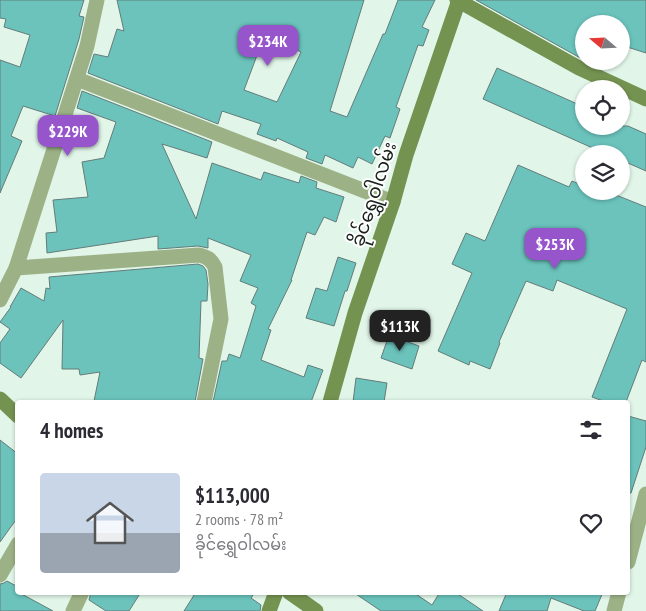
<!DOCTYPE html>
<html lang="en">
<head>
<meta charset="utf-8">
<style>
  :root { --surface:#fff; --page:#f7f7f7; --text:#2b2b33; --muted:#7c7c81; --line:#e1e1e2; --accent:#9655cb }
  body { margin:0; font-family:"PT Sans Narrow","Noto Sans Myanmar",sans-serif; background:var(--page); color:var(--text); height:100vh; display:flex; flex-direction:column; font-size:19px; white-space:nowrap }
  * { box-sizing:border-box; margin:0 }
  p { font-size:16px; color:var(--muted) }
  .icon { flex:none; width:28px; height:28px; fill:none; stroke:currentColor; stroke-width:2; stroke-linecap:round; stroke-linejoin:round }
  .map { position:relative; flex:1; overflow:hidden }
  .drawer { position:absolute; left:15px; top:400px; width:615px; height:195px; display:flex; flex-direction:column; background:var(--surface); border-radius:5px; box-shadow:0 1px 4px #0004 }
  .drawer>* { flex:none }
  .needle { width:32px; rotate:289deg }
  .buttons { position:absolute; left:575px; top:15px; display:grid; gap:10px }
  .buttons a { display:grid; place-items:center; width:55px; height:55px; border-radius:50%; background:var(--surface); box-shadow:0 1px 4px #0004; font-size:25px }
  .price { position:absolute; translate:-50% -42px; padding:0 11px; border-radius:10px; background:var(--accent); color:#fff; font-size:16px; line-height:32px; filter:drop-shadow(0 1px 2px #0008) }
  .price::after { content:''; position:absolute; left:50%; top:30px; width:15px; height:11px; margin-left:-8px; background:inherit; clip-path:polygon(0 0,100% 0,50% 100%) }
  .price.current { background:#222; color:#fff }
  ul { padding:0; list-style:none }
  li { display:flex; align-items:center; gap:15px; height:125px; padding:0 25px }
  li+li { border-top:1px solid var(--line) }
  li span { display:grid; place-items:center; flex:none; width:140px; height:100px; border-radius:5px; color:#555 }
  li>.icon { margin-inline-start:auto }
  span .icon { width:60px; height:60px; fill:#fffc; stroke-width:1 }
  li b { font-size:21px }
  h2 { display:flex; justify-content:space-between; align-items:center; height:60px; padding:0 25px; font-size:21px }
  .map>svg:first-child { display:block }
  .building { fill:#6bc3bc; stroke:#647c79; fill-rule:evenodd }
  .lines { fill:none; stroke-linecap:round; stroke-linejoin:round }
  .street { stroke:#9cb286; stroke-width:15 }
  .secondary { stroke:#749350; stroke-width:15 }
  .labels { text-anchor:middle; stroke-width:4; stroke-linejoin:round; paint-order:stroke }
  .street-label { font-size:19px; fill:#18201b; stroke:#fff }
</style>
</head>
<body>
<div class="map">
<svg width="646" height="611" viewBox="0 0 646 611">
  <rect width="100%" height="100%" fill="#e1f6e9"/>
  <g class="building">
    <path d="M0,0H84L79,16L84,17L79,39L55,116L23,106L11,136L22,141L0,193V60L20,67L30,35L4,27L6,19L0,18Z"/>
    <path d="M117,0H364L330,111L347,117L383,34H385L398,0H435L422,27L429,30L423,46L418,45L396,107L400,109L390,138L385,136L372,164L358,157L353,168L325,155L322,164L306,158L308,152L277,138L276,141L257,134L261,124L222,111L218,124L88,73L94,54L108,57L117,29L124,31ZM265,34L301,52L277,102L244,90Z"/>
    <path d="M476,0H646V53L621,45V24H584V60Z"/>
    <path d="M497,68L584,107V126H628L646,134V171L621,160V154H606L483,99Z"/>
    <path d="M82,91L212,142L207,158L162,144L196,219L212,163L261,180L264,172L299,183L301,176L317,182L316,188L344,197L336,222L324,217L315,235L307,232L291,280H292L268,329L271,330L261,360L304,377L308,365L323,370L311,402H213L222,361H227L229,354L240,358L256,306L251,303L258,288L240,281L251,255L208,238V248L198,246L158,249V236L47,253L46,233L57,232L53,200L88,197L82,162L104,158L116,122L77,108Z"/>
    <path d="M518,165L569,187L572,181L584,186V191H595L609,197L611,193L646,207V362L642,360L626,402H606L592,397L627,309L557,280L553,291L526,281L499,342L500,343L490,369L470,361L469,365L438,351L472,273L452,264L466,233L485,241Z"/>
    <path d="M338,257L356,263L347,291H345L334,326L306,318L316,288L327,291Z"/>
    <path d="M198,264L203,266L206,270L208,284L207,301H201L199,358L203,359L195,402H104L94,401L100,372L80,375L79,369H62L63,320L21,378L0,363V343L10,329L0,322L11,307H10L21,288L44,301L46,288L50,289L49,277Z"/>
    <path d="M389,335L419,346L412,369L381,358Z"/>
    <path d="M356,378L387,383L384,402H353Z"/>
    <path d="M628,416L646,421V447L631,493H628Z"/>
    <path d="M0,440L18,454V517L0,542Z"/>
    <path d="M7,581L18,587V592L53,611H0V584L4,583Z"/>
    <path d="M91,592H141L129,611H106L89,600Z"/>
    <path d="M196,592H255L251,598L261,605L260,611H184Z"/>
    <path d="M353,592H413L432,605L440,592H455L483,611H381Z"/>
    <path d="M507,592H603L595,611H584L551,598L547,611H499Z"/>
  </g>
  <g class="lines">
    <g class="street">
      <path d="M77,79L393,202"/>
      <path d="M16,268L199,255C207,257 211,259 215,267L221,319L204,402"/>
      <path d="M0,300L16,268L87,46L97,0"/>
      <path d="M628,562L646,494"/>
      <path d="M0,575L18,544"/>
      <path d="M73,611L82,592"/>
      <path d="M614,611L619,592"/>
    </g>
    <g class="secondary">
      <path d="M457,0L579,68L646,99"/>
      <path d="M0,399L18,416"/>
      <path d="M330,402L355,313L393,202L406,155L459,0"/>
      <path d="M289,592L316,611"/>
      <path d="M269,611L276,592"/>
    </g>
  </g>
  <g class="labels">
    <g class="street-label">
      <text transform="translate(373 194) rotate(-72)" y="7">ခိုင်ရွှေဝါလမ်း</text>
    </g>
  </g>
</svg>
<div class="buttons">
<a><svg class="needle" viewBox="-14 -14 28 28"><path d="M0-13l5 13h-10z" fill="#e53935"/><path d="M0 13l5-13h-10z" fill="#7c7c81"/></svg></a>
<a><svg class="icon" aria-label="locate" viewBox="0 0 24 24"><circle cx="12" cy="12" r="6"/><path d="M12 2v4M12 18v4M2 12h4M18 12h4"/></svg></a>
<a><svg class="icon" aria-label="layers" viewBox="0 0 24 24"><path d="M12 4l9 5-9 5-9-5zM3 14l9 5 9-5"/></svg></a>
</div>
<b class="price" style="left:268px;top:67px">$234K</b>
<b class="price" style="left:68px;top:157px">$229K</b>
<b class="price" style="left:555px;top:270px">$253K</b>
<b class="price current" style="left:400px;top:352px">$113K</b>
<section class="drawer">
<h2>4 homes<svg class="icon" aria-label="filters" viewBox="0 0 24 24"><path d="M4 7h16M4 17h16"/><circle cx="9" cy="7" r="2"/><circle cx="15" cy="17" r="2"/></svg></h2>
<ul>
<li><span style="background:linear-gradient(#c9d6e8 60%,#9aa5b1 0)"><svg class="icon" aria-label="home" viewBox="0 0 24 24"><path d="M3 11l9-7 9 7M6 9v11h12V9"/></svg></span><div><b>$113,000</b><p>2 rooms · 78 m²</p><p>ခိုင်ရွှေဝါလမ်း</p></div><svg class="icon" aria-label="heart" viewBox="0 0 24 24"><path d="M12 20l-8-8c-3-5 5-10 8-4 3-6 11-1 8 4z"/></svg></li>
</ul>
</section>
</div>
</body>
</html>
